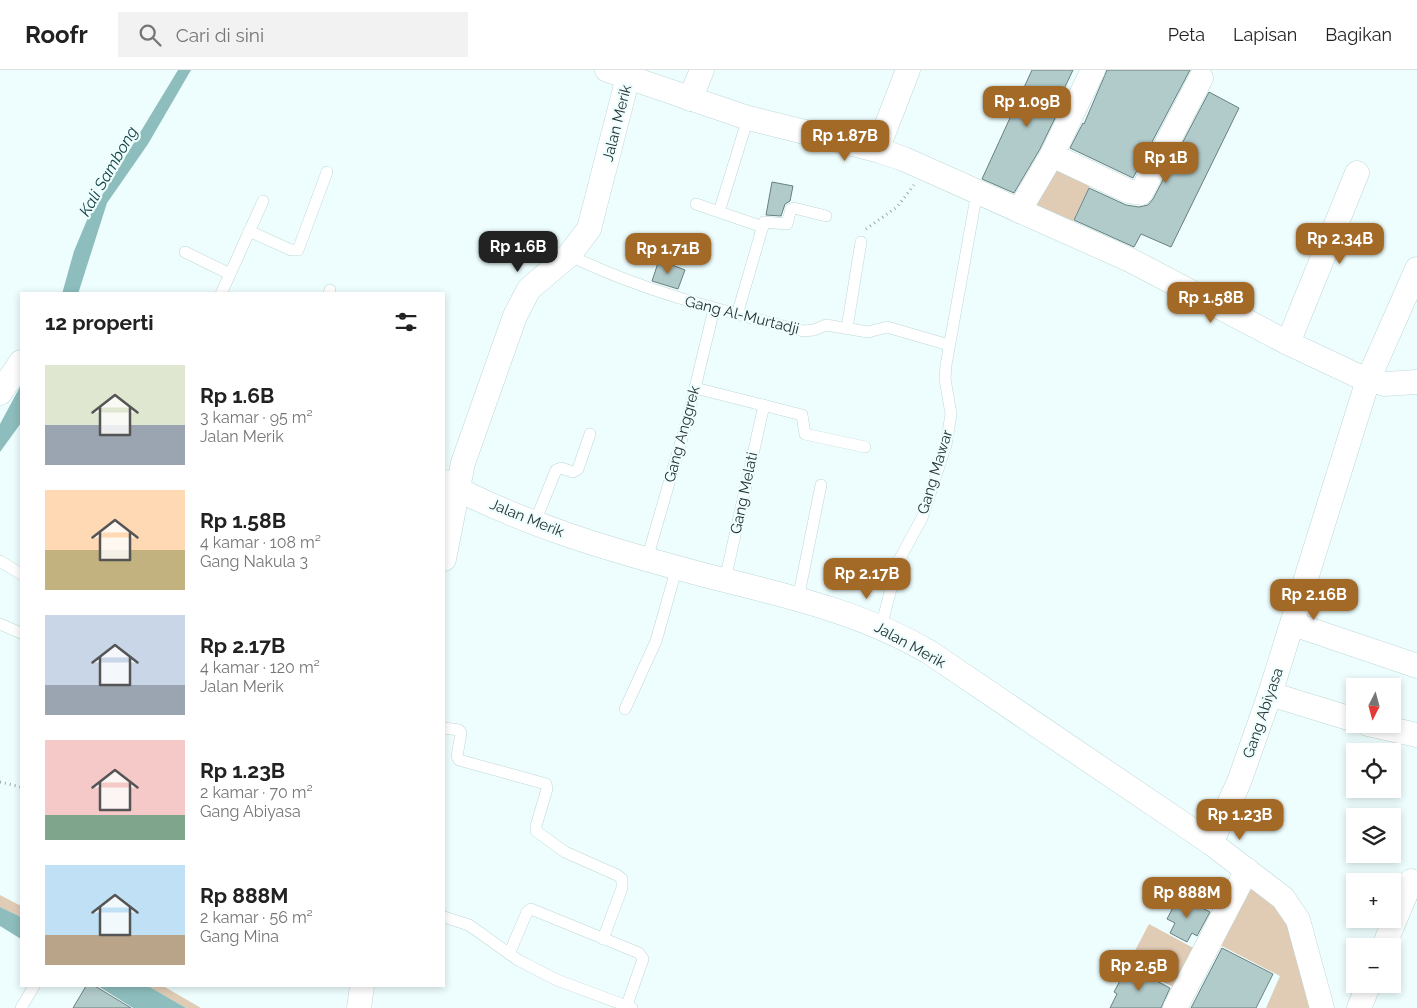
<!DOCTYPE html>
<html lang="id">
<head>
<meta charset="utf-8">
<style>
  :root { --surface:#fff; --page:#f2f2f2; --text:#222; --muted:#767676; --line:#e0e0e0; --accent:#a26a26 }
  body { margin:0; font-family:Raleway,sans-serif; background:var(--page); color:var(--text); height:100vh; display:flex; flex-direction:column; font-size:19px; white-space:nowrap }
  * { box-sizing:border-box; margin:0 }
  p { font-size:16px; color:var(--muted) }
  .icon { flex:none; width:28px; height:28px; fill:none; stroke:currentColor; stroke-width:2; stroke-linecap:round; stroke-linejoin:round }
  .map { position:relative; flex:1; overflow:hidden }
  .details { position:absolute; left:20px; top:222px; width:425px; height:695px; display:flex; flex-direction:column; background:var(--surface); border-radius:0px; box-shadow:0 2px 8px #0003 }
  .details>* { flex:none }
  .needle { width:32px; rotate:186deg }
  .buttons { position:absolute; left:1346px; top:608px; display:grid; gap:10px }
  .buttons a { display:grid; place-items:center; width:55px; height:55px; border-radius:0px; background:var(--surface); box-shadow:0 2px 8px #0003; font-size:25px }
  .price { position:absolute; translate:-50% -42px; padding:0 11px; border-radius:10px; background:var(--accent); color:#fff; font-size:16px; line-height:32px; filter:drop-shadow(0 1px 2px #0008) }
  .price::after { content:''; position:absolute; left:50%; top:30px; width:15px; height:11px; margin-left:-8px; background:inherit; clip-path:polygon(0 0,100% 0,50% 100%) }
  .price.current { background:#222; color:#fff }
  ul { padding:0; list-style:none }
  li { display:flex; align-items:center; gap:15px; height:125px; padding:0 25px }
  li span { display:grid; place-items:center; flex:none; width:140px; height:100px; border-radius:0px; color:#555 }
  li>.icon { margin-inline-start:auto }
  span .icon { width:60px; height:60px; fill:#fffc; stroke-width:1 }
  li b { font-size:21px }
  h2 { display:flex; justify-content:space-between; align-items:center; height:60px; padding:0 25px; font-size:21px }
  header { display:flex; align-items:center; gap:30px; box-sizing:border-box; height:70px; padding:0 25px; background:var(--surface); border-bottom:1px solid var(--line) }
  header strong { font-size:24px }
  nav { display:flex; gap:28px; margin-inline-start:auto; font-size:18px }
  .search { width:350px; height:45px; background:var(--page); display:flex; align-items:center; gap:12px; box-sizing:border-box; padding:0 18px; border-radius:0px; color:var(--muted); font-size:19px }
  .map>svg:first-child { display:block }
  .green { fill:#e0cbb5 }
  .water { fill:#8dbdbd }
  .building { fill:#b1caca; stroke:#698080 }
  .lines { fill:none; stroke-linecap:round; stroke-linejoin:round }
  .service-casing { stroke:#bed7d7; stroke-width:12 }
  .minor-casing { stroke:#bed7d7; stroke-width:25 }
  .path { stroke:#9ba9a9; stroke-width:3; stroke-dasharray:1 4; stroke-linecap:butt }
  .service { stroke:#fff; stroke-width:11 }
  .minor { stroke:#fff; stroke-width:24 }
  .labels { text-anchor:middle; stroke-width:4.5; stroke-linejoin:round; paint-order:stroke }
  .street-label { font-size:15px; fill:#283232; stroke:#eefefe }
  .water-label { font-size:16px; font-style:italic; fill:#154142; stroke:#eefefe }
</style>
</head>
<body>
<header>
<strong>Roofr</strong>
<div class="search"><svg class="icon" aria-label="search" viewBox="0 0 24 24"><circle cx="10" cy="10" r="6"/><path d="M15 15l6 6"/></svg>Cari di sini</div>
<nav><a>Peta</a><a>Lapisan</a><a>Bagikan</a></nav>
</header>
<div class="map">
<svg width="1417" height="938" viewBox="0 0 1417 938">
  <rect width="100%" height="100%" fill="#eefefe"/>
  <g class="green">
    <path d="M1053,97L1090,115L1071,155L1033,138Z"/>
    <path d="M1250,808L1285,837L1316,938H1266L1280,906L1216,873Z"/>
    <path d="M0,825L21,836V847L0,837Z"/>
    <path d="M1149,854L1199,881L1179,920L1128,894Z"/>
    <path d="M148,916H163L201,938H186Z"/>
  </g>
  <g class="water">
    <path d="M178,0H191L148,74L107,133L78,224H62L74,181L87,150Z"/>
    <path d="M21,315V353L0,382V354Z"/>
    <path d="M0,837L21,847V869L0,856Z"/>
    <path d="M98,916H148L186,938H133Z"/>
  </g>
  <g class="building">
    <path d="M1032,0H1073L1054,40L1058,42L1040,79L1014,123L982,109Z"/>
    <path d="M1107,0H1190L1133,108L1070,78L1083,53L1084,54Z"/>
    <path d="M1209,22L1239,38L1171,177L1141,164L1134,177L1074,150L1089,118L1126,135L1139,137L1148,135L1153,129Z"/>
    <path d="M772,112L793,116L790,131L785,134L781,146L766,145Z"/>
    <path d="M659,190L685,200L678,219L652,211Z"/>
    <path d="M1179,826L1210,842L1197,866L1192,863L1187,872L1170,863L1175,853L1167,849Z"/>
    <path d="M1222,878L1273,904L1256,938H1191Z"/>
    <path d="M1128,896L1170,918L1161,938H1110L1117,924L1114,922Z"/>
    <path d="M86,916H95L131,938H73Z"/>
  </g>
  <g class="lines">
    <g class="service-casing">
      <g id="service">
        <path d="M696,134L763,157"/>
        <path d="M719,142L748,48"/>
        <path d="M249,161L291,180H298L327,102"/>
        <path d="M185,182L230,204"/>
        <path d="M569,185C644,222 723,241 803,261L814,260L826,255L868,262L887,257L949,275"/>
        <path d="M221,224L263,131"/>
        <path d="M329,224L330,220"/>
        <path d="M737,245L764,152L787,154L791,139L794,138L826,146"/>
        <path d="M847,258L861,172"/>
        <path d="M695,318L802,345L805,364L865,377"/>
        <path d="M535,452L556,400L561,398L573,402L578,399L590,364"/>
        <path d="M647,489L687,351L714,239"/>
        <path d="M0,491L21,504"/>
        <path d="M725,510L764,335"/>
        <path d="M798,529L821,415"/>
        <path d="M0,554L21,563"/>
        <path d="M881,557L898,492L922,448L946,375L951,344L945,309L946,295L977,122"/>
        <path d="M625,639L656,571L677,497"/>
        <path d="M444,658L459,660L461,663L457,686L459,690L546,714L547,719L536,756V761L565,782L617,805L622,809V818L603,869"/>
        <path d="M444,847L469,855L518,890L557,910L632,938"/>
        <path d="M509,884L527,842L531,839L639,883L643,889L627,935"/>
        <path d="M21,938L34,916"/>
      </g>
    </g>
    <g class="minor-casing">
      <g id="minor">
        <path d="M607,0L748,48L877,80L904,89L1130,190L1288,273L1356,305L1385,314L1417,312"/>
        <path d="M690,29L702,0"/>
        <path d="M877,80L908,0"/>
        <path d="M1052,85L1128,121L1141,123L1201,8"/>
        <path d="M1019,141L1052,85L1093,0"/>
        <path d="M1288,273L1357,103"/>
        <path d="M0,323L21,292"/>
        <path d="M444,412C526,456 617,482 708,506C784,525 861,542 929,582L1211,773L1283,828L1298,850L1322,938"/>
        <path d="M444,489L463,393L515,246L529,219L569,185L589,159L628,7"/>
        <path d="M1293,554L1417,596"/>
        <path d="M1270,624L1355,650"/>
        <path d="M1368,654L1417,665"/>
        <path d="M1211,773L1239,712L1270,624L1368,310L1417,199"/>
        <path d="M1384,876L1411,811"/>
        <path d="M359,938L362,916"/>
        <path d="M1175,938L1247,800"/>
        <path d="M1359,938L1369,914"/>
      </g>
    </g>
    <g class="path">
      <path d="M866,159L897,137L914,115"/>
      <path d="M0,712L21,717"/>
    </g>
    <use href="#service" class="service"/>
    <use href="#minor" class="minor"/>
  </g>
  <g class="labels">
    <g class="street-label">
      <text transform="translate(617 53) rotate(-76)" y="5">Jalan Merik</text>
      <text transform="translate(742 245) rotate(14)" y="5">Gang Al-Murtadji</text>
      <text transform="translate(682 364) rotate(-75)" y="5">Gang Anggrek</text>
      <text transform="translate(935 402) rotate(-73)" y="5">Gang Mawar</text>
      <text transform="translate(744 423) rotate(-78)" y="5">Gang Melati</text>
      <text transform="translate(527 448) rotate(22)" y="5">Jalan Merik</text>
      <text transform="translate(910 575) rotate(29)" y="5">Jalan Merik</text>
      <text transform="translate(1263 643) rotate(-71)" y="5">Gang Abiyasa</text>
    </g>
    <g class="water-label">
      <text transform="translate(108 101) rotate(-60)" y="6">Kali Sambong</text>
    </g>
  </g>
</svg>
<div class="buttons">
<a><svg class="needle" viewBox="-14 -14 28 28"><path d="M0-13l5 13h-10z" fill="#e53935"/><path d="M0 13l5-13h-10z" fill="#767676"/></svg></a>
<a><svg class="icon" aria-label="locate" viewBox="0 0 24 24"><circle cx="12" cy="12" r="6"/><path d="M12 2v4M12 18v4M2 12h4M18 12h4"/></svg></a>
<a><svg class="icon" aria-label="layers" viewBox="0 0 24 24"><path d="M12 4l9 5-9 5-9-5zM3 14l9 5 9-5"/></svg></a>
<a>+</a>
<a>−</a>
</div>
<b class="price" style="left:1027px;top:58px">Rp 1.09B</b>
<b class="price" style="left:845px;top:92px">Rp 1.87B</b>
<b class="price" style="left:1166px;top:114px">Rp 1B</b>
<b class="price" style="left:1340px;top:195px">Rp 2.34B</b>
<b class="price current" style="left:518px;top:203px">Rp 1.6B</b>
<b class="price" style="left:668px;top:205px">Rp 1.71B</b>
<b class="price" style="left:1211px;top:254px">Rp 1.58B</b>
<b class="price" style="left:867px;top:530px">Rp 2.17B</b>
<b class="price" style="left:1314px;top:551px">Rp 2.16B</b>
<b class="price" style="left:1240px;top:771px">Rp 1.23B</b>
<b class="price" style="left:1187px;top:849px">Rp 888M</b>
<b class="price" style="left:1139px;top:922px">Rp 2.5B</b>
<section class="details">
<h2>12 properti<svg class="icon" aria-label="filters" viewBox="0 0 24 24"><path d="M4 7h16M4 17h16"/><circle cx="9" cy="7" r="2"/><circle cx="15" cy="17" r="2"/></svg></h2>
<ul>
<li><span style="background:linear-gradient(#dfe7d0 60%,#9aa5b1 0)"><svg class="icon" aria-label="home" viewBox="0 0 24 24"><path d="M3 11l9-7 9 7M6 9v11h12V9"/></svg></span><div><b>Rp 1.6B</b><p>3 kamar · 95 m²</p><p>Jalan Merik</p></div></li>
<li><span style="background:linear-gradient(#ffd9b3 60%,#c2b280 0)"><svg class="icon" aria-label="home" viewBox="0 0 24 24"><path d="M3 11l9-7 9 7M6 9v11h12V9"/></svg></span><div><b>Rp 1.58B</b><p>4 kamar · 108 m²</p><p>Gang Nakula 3</p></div></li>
<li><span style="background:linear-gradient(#c9d6e8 70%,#9aa5b1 0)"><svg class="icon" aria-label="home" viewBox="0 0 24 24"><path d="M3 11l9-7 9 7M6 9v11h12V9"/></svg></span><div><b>Rp 2.17B</b><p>4 kamar · 120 m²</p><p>Jalan Merik</p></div></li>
<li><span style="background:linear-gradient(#f6c9c9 75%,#7fa58c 0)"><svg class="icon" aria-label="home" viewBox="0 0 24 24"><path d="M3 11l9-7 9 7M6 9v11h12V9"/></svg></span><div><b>Rp 1.23B</b><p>2 kamar · 70 m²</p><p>Gang Abiyasa</p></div></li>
<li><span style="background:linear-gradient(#bfe0f5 70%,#b9a48a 0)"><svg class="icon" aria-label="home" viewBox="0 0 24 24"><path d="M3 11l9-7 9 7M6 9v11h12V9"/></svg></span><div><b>Rp 888M</b><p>2 kamar · 56 m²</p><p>Gang Mina</p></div></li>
</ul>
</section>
</div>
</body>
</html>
